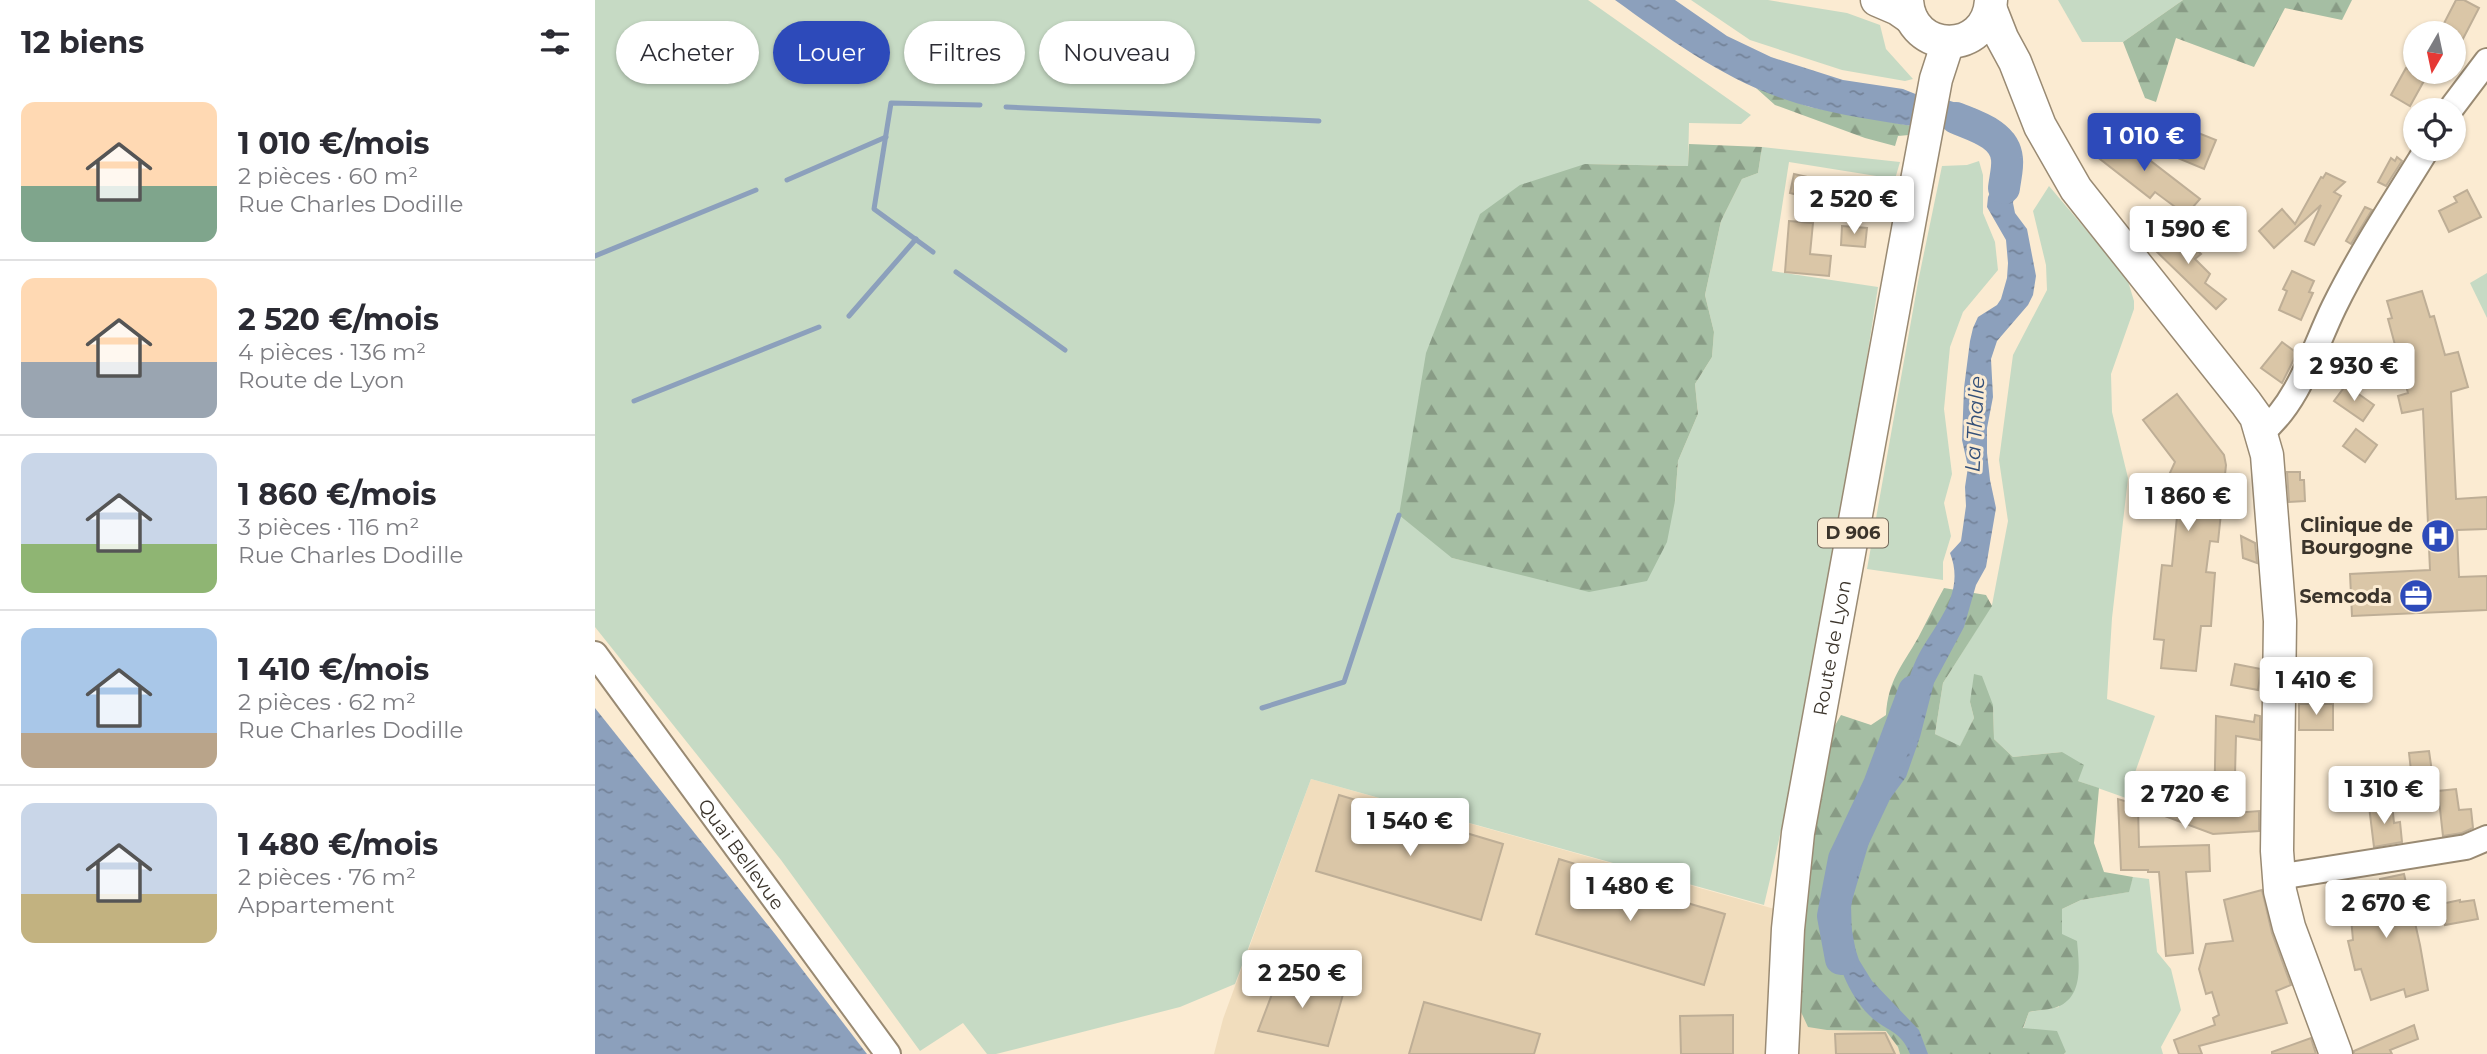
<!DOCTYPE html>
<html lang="fr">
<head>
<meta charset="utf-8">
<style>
  :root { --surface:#fff; --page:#f2f2f3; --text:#2b2b33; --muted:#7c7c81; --line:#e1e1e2; --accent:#2d4aba }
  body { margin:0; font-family:Montserrat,sans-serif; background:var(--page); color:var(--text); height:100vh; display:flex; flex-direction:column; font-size:26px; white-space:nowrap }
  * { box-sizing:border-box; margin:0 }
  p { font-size:23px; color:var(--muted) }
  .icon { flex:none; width:38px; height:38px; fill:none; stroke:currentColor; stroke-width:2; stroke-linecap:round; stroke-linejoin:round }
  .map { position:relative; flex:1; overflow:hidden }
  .sheet { display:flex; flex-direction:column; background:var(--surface); width:595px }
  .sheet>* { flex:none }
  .hud { position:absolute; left:21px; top:21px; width:665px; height:63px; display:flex; gap:14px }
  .needle { width:46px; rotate:189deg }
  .fabs { position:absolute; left:1808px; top:21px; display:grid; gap:14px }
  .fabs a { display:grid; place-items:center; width:63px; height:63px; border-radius:50%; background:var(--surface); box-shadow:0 2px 5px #0004; font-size:35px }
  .price { position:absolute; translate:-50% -60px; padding:0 16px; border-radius:7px; background:#fff; color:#222; font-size:23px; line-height:46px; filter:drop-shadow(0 2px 4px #0008) }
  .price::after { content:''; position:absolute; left:50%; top:42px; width:21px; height:16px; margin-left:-10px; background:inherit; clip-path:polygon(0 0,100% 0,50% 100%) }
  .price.active { background:var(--accent); color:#fff }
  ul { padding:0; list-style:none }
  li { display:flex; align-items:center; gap:21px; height:175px; padding:0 21px }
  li+li { border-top:2px solid var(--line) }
  li span { display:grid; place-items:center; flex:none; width:196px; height:140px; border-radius:14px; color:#555 }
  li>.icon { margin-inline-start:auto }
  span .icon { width:84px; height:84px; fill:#fffc; stroke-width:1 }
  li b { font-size:30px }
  h2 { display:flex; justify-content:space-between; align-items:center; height:84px; padding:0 21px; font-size:30px }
  .pill { padding:0 24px; border-radius:32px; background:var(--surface); box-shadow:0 2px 5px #0004; font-size:24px; line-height:63px }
  .pill.active { background:var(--accent); color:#fff }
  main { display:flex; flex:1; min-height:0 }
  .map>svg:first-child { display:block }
  .built { fill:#f1ddbd }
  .green { fill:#c6dac4 }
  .forest { fill:url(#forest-firs) }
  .water { fill:url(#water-ripples) }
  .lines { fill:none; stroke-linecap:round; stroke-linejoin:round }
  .stream { stroke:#8ca0bc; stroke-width:5 }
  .river { stroke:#8ca0bc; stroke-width:32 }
  .building { fill:#dac6a7; stroke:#beae96; stroke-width:2 }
  .minor-casing { stroke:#998a73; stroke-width:28 }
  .major-casing { stroke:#998a73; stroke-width:35 }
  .minor { stroke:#fff; stroke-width:24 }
  .major { stroke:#fff; stroke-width:32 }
  .labels { text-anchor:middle; stroke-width:6; stroke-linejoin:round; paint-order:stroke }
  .shield { fill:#fbebd2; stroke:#756b5d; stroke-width:2 }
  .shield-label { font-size:18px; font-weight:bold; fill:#3b342b }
  .poi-label { font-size:19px; font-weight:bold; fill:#3b342b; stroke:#fbebd2; text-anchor:end }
  .street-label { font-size:19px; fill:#3b342b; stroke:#fbebd2 }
  .water-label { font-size:21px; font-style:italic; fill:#334f78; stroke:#fbebd2 }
</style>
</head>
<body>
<main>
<section class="sheet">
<h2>12 biens<svg class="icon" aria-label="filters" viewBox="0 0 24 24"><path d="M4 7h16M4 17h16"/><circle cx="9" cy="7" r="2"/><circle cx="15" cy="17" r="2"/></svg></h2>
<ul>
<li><span style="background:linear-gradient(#ffd9b3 60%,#7fa58c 0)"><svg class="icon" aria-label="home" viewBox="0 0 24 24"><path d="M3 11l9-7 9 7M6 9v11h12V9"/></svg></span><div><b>1 010 €/mois</b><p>2 pièces · 60 m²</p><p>Rue Charles Dodille</p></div></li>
<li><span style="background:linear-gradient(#ffd9b3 60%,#9aa5b1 0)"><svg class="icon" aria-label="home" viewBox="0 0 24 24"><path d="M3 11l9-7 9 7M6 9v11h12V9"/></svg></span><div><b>2 520 €/mois</b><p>4 pièces · 136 m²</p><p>Route de Lyon</p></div></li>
<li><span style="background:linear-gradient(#c9d6e8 65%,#8fb573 0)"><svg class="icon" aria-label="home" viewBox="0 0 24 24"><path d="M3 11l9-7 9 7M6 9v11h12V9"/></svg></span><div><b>1 860 €/mois</b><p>3 pièces · 116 m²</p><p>Rue Charles Dodille</p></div></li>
<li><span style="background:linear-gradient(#a9c7e8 75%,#b9a48a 0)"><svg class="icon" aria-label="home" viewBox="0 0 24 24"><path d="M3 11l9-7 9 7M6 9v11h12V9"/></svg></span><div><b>1 410 €/mois</b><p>2 pièces · 62 m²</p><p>Rue Charles Dodille</p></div></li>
<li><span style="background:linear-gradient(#c9d6e8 65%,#c2b280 0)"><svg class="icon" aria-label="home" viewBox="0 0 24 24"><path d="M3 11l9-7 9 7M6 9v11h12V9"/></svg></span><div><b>1 480 €/mois</b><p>2 pièces · 76 m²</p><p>Appartement</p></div></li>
</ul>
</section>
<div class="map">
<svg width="1892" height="1054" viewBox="0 0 1892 1054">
  <defs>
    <pattern id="forest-firs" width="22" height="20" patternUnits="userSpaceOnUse" patternTransform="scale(1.75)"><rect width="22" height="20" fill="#a5bea3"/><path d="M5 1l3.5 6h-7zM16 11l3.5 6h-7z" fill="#889b85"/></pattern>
    <pattern id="water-ripples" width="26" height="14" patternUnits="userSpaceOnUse" patternTransform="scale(1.75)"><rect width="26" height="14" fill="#8ca0bc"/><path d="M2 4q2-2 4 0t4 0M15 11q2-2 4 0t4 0" fill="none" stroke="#748399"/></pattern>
  </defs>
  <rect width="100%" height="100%" fill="#fbebd2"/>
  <path class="built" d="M716,779L1205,916L1283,1030L1291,1031L1303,1047L1305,1054H619L628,1019Z"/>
  <g class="green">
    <path d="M0,0H993L1156,115L1146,124L1094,123L1093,166L990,164L857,558L923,573L1080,502L1083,461L1103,414L1100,384L1117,357L1119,332L1110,295L1126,221L1147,179L1163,173L1167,147L1305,162L1300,179L1194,162L1177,271L1283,287C1267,394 1247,501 1228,607C1210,707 1193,807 1169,905L716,779L640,984L585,1007L401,1054H392L368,1023L325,1051L186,860L0,627Z"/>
    <path d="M1096,0H1173L1252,13L1285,25L1291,49L1318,79L1310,81L1247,70L1155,40Z"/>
    <path d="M1463,0H1588L1528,42H1487Z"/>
    <path d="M1384,161L1388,175V213L1400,242L1403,270L1368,312L1355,347L1349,409L1357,474L1349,503L1356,536L1348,562V580L1272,569L1323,282L1347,166L1372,165Z"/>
    <path d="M1454,186L1532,278L1539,301V309L1516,374L1517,412L1533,478L1517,618L1512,699L1560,716L1531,798L1483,781L1467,752L1418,757L1399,739L1398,705L1375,702L1379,718L1365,747L1340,734L1348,683L1397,605L1413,521L1404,460L1418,355L1452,290L1451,265L1438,211Z"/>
    <path d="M1892,273V318L1875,283Z"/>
    <path d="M1538,877L1554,879L1562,952L1576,969L1586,1010L1566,1047L1568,1054H1469L1471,1052L1428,1029L1434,1012L1464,1007L1467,909L1486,900L1533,892Z"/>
  </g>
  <g class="forest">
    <path d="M1588,0H1757L1747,20L1690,8L1659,67L1581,38L1561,102L1550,98L1528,42Z"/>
    <path d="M1161,88L1215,107L1317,126L1314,135L1303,136L1300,146L1270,138L1180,105Z"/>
    <path d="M1094,144L1167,147L1163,173L1147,179L1126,221L1110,295L1119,332L1117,357L1100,384L1103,414L1083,461L1080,501L1072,542L1052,581L994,592L857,558L804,515L831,353L885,214L925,185L990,164L1093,166Z"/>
    <path d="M1349,588L1391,595L1397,606L1348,683L1340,734L1365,746L1379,718L1375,702L1379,674L1387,676L1398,705L1399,739L1418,757L1467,752L1489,765L1483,781L1504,788L1499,843L1509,872L1538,877L1534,892L1486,900L1467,909V934L1482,941C1484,963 1489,997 1462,1007C1454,1010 1442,1010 1434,1012L1428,1028L1462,1031L1471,1052L1469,1054H1305L1303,1047L1291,1031L1232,1030L1213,1027L1200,999L1228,746L1246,715L1276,725L1291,715C1293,680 1307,666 1323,638C1332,621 1340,604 1349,588Z"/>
  </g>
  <g class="water">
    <path d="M1020,0H1080L1132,36L1176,57L1248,80L1308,89L1323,95L1317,126C1273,119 1228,113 1186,98C1124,76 1073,38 1020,0Z"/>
    <path d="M1352,100L1381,109L1407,125L1394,143L1378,134L1347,128Z"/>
    <path d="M1416,135L1422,141L1424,155L1418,203L1420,213L1432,229L1441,276L1438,295L1433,305L1402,341L1396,359L1398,397L1392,428V453L1395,480L1401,508L1391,567L1381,585L1369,627L1339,683L1325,737L1311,777L1286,811L1276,836L1256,904L1257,939L1264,960L1277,981L1324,1030L1333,1054H1315C1306,1030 1290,1031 1274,1015C1253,994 1241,961 1238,933C1235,897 1252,836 1270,804C1278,789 1289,774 1295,758C1306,726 1307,691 1321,660C1337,626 1372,596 1355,553L1366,541L1371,506L1370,487L1373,467L1367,440L1369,388L1375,341L1378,328L1383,317L1402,305L1406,299L1412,278L1413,263L1411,240L1392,207L1393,197L1400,182L1402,152Z"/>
    <path d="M0,708L180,934L272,1054H0Z"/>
  </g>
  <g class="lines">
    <g class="stream">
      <path d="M411,107L724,121"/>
      <path d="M192,180L291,137"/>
      <path d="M338,252L279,209L296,103L385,105"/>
      <path d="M0,256L161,190"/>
      <path d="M361,272L470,350"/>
      <path d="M254,316L321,239"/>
      <path d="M39,401L224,327"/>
      <path d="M667,708L749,682L804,515"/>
    </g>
    <g class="river">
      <path d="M1361,118C1380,126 1410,134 1412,159C1413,168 1410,179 1409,188"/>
      <path d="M1246,959L1238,916L1249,859L1284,785L1319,691"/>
    </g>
  </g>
  <g class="building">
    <path d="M1861,0H1869L1884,8L1858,58V33H1844Z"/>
    <path d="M1811,68L1830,79L1815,106L1796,95Z"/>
    <path d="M1573,121L1621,140L1609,169L1561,149Z"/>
    <path d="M1509,135L1517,141L1522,135L1605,199L1591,215L1560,192L1555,198L1496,152Z"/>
    <path d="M1802,157L1807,161L1791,186L1783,182L1796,158L1800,161Z"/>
    <path d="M1731,173L1750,182L1739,192L1746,196L1719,245L1710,241L1726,205L1679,248L1664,231L1687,209L1700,224L1726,177L1728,178Z"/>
    <path d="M1199,174L1221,179L1230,178L1238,183L1243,191L1277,193V197L1267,199L1266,210L1248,206L1249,203L1242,205L1195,193Z"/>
    <path d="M1872,190L1886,217L1854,232L1844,211L1862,202L1859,197Z"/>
    <path d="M1770,207L1777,210L1756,244L1751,241Z"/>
    <path d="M1194,221L1218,223L1215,254L1236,256L1234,276L1190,272Z"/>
    <path d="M1247,226L1272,228L1270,247L1246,245Z"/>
    <path d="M1579,229L1606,254L1600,259L1615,274L1610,283L1631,299L1621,309L1560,250Z"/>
    <path d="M1697,271L1719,281L1714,292L1718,293L1706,320L1684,310L1692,291L1688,289Z"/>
    <path d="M1827,291L1835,317L1839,316L1850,355L1863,352L1873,387L1856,392L1861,499L1892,497V529L1862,530L1864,577L1892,576V610L1757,616L1755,574L1835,570L1828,409L1807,413L1803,396L1813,393L1793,319L1797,318L1792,301Z"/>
    <path d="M1687,342L1702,353L1687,383L1666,368Z"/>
    <path d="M1751,385L1779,405L1768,421L1739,401Z"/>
    <path d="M1582,394L1629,455L1631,465L1623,542L1615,541L1611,572L1620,573L1616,626H1606L1601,671L1566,668L1569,640L1559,639L1567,565L1577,566L1585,487L1576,480L1574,475L1580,462L1548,420Z"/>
    <path d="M1761,429L1782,445L1770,462L1748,446Z"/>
    <path d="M1692,472H1705V480H1709L1710,501L1694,502Z"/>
    <path d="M1646,536L1660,543L1662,563L1648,558Z"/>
    <path d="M1640,664L1666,669L1663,690L1636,685Z"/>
    <rect x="1704" y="704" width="34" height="26"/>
    <path d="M1660,715L1665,716V740L1641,736L1639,813L1664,811V831L1618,834L1543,806L1544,847L1614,845L1615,871L1591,872L1598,953L1571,956L1564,872H1553V870H1526L1523,799L1533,802L1544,773L1583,786L1577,804L1619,814L1621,716L1659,722Z"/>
    <path d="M1834,751L1839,786L1818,788L1814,753Z"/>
    <path d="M1861,789L1864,810L1876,809L1878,828L1867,833L1848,836L1843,791Z"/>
    <path d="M744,795L908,844L886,920L721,871Z"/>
    <path d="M1797,803L1799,823L1805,822L1807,842L1779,847L1774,806Z"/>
    <path d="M964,859L1045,884L1044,889L1130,914L1109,985L941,934Z"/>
    <path d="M1809,874L1825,945L1833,990L1811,997L1809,989L1776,1000L1766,969L1760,970L1753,941L1758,940L1756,918L1748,913L1746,897L1788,893L1785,879Z"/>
    <path d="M1667,890L1677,933L1696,985L1681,991L1692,1023L1604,1046L1607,1054H1584L1579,1040L1620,1025L1618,1018L1624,1015L1617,992L1611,994L1604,969L1611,944L1638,941L1629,900Z"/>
    <path d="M1865,900V902L1879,900L1883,919L1850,925L1846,904Z"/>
    <path d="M685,973L749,991L733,1046L663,1031Z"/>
    <path d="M829,1002L945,1034L939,1054H814Z"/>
    <path d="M1138,1015V1054H1086L1085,1016Z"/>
    <path d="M1819,1025L1823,1039L1795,1050L1797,1054H1759V1051Z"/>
    <path d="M1290,1033L1300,1054H1241L1240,1034Z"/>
    <path d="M1716,1038L1721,1054H1677V1052Z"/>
  </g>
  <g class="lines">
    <g class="minor-casing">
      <g id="minor">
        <path d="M1855,110L1892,61"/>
        <path d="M1667,432C1704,402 1719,348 1739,307C1766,252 1800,201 1832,149"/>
        <path id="s1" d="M0,654L293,1054"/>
        <path d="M1683,877L1871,847L1892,838"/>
      </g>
    </g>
    <g class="major-casing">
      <g id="major">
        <path d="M1282,0L1303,9L1316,18"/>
        <path d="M1312,0C1315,55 1393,56 1396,0"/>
        <path d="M1396,10L1407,38L1420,62L1445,126L1481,189L1651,403L1661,417L1672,455L1685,621L1682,851L1685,891L1694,927L1741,1054"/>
        <path id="s2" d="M1187,1054L1193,929L1203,833L1318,202L1341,79L1353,42"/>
      </g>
    </g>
    <use href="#minor" class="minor"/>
    <use href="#major" class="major"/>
  </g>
  <defs>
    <g id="hospital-disc" transform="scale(1.75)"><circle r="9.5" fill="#2d4aba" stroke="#fbebd2"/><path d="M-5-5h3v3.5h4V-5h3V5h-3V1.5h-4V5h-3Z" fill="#fff"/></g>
    <g id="office-disc" transform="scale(1.75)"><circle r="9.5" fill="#2d4aba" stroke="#fbebd2"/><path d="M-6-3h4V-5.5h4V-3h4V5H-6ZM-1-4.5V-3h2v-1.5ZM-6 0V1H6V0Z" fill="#fff"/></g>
  </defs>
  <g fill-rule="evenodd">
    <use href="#hospital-disc" x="1843" y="536"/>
    <use href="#office-disc" x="1821" y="596"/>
  </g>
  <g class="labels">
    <rect class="shield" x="1223" y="518.5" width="70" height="29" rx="5"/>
    <g class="shield-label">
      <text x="1258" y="539">D 906</text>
    </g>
    <g class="poi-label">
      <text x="1818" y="532">Clinique de<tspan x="1818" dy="22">Bourgogne</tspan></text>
      <text x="1797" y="603">Semcoda</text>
    </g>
    <g class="street-label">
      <text dy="7" stroke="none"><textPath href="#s2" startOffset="410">Route de Lyon</textPath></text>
      <text dy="7" stroke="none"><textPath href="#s1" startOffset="248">Quai Bellevue</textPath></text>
    </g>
    <g class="water-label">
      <text transform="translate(1380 424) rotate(-87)" y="7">La Thalie</text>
    </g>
  </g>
</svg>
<div class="fabs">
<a><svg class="needle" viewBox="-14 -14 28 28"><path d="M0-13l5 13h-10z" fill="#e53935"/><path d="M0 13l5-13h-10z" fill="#7c7c81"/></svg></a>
<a><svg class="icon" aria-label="locate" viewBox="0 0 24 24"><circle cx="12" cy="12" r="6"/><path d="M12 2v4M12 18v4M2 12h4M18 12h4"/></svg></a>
</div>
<b class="price active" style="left:1549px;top:173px">1 010 €</b>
<b class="price" style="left:1259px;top:236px">2 520 €</b>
<b class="price" style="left:1593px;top:266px">1 590 €</b>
<b class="price" style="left:1759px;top:403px">2 930 €</b>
<b class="price" style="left:1593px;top:533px">1 860 €</b>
<b class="price" style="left:1721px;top:717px">1 410 €</b>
<b class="price" style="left:1789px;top:826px">1 310 €</b>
<b class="price" style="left:1590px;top:831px">2 720 €</b>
<b class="price" style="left:815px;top:858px">1 540 €</b>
<b class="price" style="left:1035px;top:923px">1 480 €</b>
<b class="price" style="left:1791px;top:940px">2 670 €</b>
<b class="price" style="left:707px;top:1010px">2 250 €</b>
<div class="hud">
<a class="pill">Acheter</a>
<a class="pill active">Louer</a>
<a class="pill">Filtres</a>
<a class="pill">Nouveau</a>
</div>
</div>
</main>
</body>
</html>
